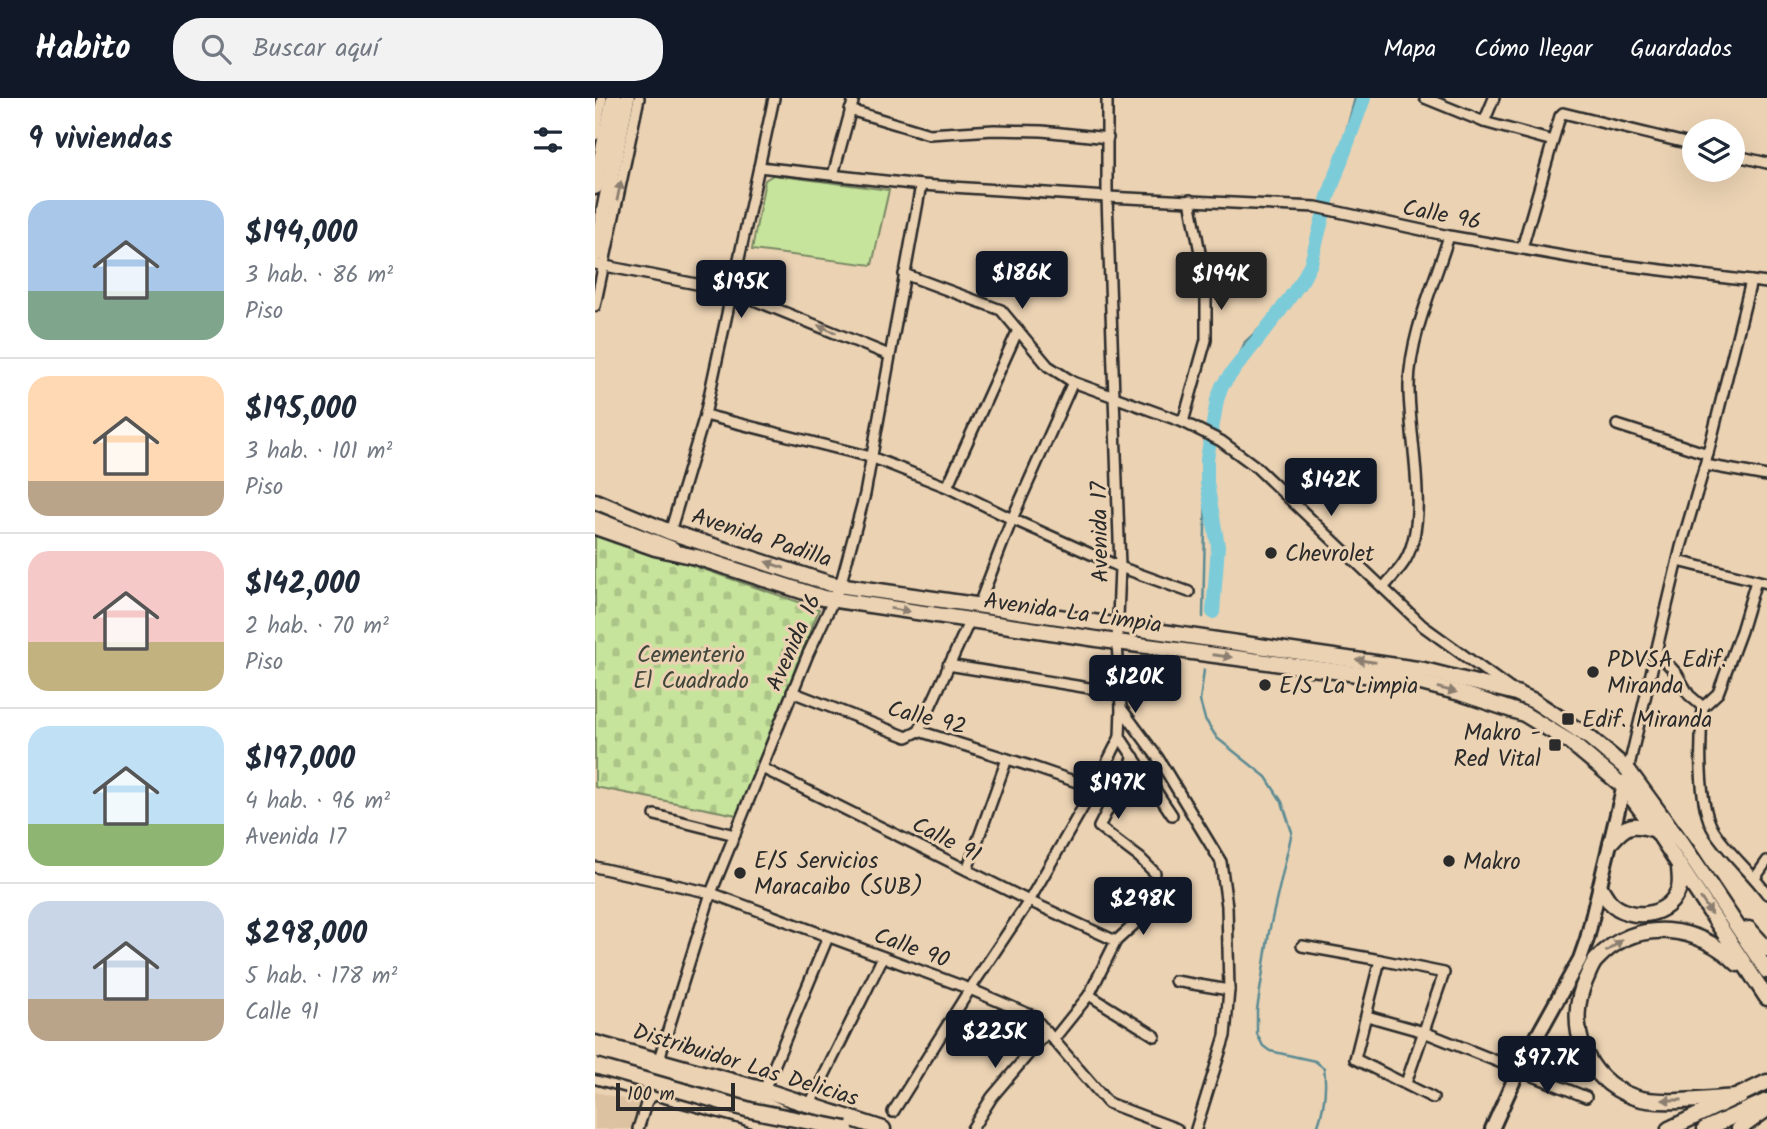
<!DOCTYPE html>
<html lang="es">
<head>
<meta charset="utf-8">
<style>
  :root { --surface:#fff; --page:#f2f2f3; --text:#1f2937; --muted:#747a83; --line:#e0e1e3; --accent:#111827 }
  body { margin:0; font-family:Kalam,sans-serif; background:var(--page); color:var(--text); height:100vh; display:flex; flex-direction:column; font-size:26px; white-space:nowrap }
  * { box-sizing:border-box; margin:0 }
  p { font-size:23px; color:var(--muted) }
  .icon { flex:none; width:38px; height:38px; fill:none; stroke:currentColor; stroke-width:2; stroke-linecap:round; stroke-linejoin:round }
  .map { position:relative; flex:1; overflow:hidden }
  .panel { display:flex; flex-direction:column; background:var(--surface); width:595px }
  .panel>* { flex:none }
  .buttons { position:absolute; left:1087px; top:21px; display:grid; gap:14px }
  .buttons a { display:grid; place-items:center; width:63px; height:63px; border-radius:50%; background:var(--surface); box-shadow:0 7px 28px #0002; font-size:35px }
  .scale { position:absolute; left:21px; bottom:18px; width:119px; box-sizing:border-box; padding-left:7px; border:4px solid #2b2b2b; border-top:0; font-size:19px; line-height:24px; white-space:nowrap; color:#2b2b2b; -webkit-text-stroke:5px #ebd2b3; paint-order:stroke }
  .price { position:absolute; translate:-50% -60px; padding:0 16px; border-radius:7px; background:var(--accent); color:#fff; font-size:23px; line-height:46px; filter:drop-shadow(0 2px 4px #0008) }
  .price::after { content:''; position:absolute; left:50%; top:42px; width:21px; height:16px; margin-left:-10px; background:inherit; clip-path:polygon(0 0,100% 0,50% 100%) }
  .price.on { background:#222; color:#fff }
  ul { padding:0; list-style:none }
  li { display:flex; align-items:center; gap:21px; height:175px; padding:0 28px }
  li+li { border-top:2px solid var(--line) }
  li span { display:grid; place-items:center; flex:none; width:196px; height:140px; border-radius:21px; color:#555 }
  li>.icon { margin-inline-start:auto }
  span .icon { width:84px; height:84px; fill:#fffc; stroke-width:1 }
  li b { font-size:30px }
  h2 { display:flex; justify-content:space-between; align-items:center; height:84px; padding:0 28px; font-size:30px }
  header { display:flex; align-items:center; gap:42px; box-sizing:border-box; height:98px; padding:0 35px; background:var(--accent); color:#fff }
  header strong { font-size:33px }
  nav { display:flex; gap:38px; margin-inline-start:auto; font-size:24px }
  .search { width:490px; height:63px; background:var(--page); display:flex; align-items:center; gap:18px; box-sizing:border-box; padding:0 24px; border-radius:28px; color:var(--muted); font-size:26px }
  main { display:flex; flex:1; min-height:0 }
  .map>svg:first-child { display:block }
  .built { fill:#dcc2a0 }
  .green { fill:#c7e49c; stroke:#798864; stroke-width:2 }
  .cemetery { fill:url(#cemetery-stones); stroke:#798864; stroke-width:2 }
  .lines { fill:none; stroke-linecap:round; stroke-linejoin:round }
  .stream { stroke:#5c8b93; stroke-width:2.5 }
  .river { stroke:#7ccbd9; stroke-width:14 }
  .minor-casing { stroke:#2b2b2b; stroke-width:14 }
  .tertiary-casing { stroke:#2b2b2b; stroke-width:18 }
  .primary-casing { stroke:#2b2b2b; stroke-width:19 }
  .minor { stroke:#ebd2b3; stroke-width:9 }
  .tertiary { stroke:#ebd2b3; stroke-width:12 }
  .primary { stroke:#ebd2b3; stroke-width:14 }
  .primary-bridge-casing { stroke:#2b2b2b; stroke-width:19; stroke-linecap:butt }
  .primary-bridge { stroke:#ebd2b3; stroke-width:14 }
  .oneway { fill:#8b7e6f }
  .poi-dot { fill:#2b2b2b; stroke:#ebd2b3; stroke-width:2.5 }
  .labels { text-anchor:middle; stroke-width:6; stroke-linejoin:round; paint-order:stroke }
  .street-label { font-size:23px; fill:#2b2b2b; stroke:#ebd2b3 }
  .poi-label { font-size:23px; fill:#2b2b2b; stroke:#ebd2b3; text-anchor:start }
  .park-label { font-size:23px; fill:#42473c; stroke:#ebd2b3 }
</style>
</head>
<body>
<header>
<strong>Habito</strong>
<div class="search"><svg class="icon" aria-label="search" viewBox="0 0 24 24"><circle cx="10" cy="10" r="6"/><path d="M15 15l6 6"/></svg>Buscar aquí</div>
<nav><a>Mapa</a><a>Cómo llegar</a><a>Guardados</a></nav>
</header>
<main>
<section class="panel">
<h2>9 viviendas<svg class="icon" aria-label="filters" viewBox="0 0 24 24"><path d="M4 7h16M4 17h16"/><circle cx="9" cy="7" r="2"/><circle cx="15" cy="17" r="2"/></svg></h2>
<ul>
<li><span style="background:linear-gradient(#a9c7e8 65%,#7fa58c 0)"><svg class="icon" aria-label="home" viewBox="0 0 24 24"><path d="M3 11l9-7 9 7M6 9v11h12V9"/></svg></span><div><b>$194,000</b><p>3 hab. · 86 m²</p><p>Piso</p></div></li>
<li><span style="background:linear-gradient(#ffd9b3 75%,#b9a48a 0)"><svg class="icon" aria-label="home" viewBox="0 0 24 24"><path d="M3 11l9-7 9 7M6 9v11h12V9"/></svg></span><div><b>$195,000</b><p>3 hab. · 101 m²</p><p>Piso</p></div></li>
<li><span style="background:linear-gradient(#f6c9c9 65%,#c2b280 0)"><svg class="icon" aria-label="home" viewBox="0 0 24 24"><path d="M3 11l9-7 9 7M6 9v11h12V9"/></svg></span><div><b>$142,000</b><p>2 hab. · 70 m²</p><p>Piso</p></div></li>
<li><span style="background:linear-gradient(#bfe0f5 70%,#8fb573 0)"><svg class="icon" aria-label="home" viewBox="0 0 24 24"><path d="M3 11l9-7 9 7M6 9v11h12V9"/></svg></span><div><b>$197,000</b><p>4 hab. · 96 m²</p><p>Avenida 17</p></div></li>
<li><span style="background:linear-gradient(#c9d6e8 70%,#b9a48a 0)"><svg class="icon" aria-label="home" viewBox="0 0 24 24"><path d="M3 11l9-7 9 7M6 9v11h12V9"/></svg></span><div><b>$298,000</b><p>5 hab. · 178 m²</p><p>Calle 91</p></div></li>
</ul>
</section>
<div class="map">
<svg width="1172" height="1031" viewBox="0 0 1172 1031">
  <defs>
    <pattern id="cemetery-stones" width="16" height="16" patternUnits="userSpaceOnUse" patternTransform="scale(1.75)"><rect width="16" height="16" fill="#c7e49c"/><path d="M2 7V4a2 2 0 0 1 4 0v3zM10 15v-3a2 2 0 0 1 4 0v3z" fill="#abc487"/></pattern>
  </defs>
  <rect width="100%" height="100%" fill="#ebd2b3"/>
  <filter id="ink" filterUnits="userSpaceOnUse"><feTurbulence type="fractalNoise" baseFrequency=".0143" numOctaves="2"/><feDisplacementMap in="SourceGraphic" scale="14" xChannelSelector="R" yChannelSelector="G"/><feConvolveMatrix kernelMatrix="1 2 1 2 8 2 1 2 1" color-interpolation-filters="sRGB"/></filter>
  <g filter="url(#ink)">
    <path class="built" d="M0,994L45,1005L37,1031H0Z"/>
    <path class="green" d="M178,77L294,92L277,167L157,152L170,82Z"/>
    <path class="cemetery" d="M0,434L224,511L142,717L0,689Z"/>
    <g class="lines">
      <g class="stream">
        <path d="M731,107L760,0"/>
        <path d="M613,334L650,244L708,191L729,114"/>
        <path d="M608,519L612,340"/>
        <path d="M609,572L605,603L610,621L622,640L671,679L687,704L697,734L674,834L662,912V936L668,948L675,953L720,963L729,970C732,991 729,1011 722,1031"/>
      </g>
      <path class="river" d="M618,514L623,448L612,385V361L622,302L627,288L635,277L683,216L708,181L716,165L733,99L769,0"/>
      <g class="minor-casing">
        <g id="minor">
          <path d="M830,0L889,24L958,43"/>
          <path d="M255,12L334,36L399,32L447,33L513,40"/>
          <path d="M889,24L899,0"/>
          <path d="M0,37L7,0"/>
          <path d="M1138,57L1172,65"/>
          <path d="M164,69L326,87L512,99L721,109L854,138L1002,164L1172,185"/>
          <path d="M238,77L259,0"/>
          <path d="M927,150L965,18L968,15L1099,47"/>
          <path d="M0,166L137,193L294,257"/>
          <path d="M309,176L406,212L453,268L478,284L588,324L626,343L660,368L828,528L914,590"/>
          <path d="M0,208L44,0"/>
          <path d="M110,317L276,359L352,389L417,421L525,469L594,494"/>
          <path d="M588,324L611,242V186L595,102"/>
          <path d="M1022,327L1113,356"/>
          <path d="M1110,367L1172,378"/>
          <path d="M352,389L423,232"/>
          <path d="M75,434L110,317L179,0"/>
          <path d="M1083,463L1172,485"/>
          <path d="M1161,483L1146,533L1123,595L1108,609C1105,639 1102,707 1119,733C1134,756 1156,774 1172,796"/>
          <path d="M788,490C795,481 806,471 811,461C835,417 813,337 814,287C815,237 839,186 854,138"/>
          <path d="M383,509L417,421L478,284"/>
          <path d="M1061,553L1082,576L1094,597L1108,609"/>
          <path d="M353,567L525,595"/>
          <path d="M197,594L312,639L324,633L438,669L499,690"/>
          <path d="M526,610L563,660L626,764L632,808L634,892L630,938L601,1031"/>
          <path d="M324,633L375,522"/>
          <path d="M525,639L577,717"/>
          <path d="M539,659L504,729L545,760L560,775"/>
          <path d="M167,670L434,803L521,843"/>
          <path d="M1033,672L1086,449L1110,367L1156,183"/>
          <path d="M60,717L140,737"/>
          <path d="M0,769L116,795L375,891L438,918L513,1005L582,1031"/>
          <path d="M372,772L412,661"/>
          <path d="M1160,780L1172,763"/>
          <path d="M707,848L785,862"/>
          <path d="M580,883L634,892"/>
          <path d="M494,897L560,938"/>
          <path d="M772,918L829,934L991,999"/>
          <path d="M458,942L494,897L521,843L554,813"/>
          <path d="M64,961L116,795L213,556L245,488L270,396L326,87"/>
          <path d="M811,985L849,875L785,862L760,961L838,1000"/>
          <path d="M169,992L233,839"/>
          <path d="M215,1006L288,859"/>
          <path d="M298,1014L375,891L434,803L499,690L525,639L526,610L522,544L525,469L512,99V0"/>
          <path d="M43,1031L52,1003L61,995"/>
          <path d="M377,1031L397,999L452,934"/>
        </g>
      </g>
      <g class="tertiary-casing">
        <g id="tertiary">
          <path d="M0,420L78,450"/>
          <path d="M897,1031L924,971L985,861L992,841L1030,683"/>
        </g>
      </g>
      <g class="primary-casing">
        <g id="primary">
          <path d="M0,89L19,0"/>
          <path d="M0,157L32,0"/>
          <path d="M0,403L75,434L236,486L829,572L921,595L939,603L995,640L1033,672L1090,750L1172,873"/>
          <path d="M0,429L60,450L101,459L228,500L522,544L822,584L865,595L929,616L975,644L1029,689L1061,732L1172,900"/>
          <path d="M1016,744C1032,725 1038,725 1061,732"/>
          <path d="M1005,789C1008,794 1011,799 1014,803C1035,825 1075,819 1084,790C1086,783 1084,775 1084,768"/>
          <path d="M1154,831L1172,851"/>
          <path d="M1143,866C1104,827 1041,818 1001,862C996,867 994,875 991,881C970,926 989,982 1039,999C1064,1008 1117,1000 1145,999"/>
          <path d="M0,945L169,992L288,1031"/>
          <path d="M0,957L159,1001L192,1017"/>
          <path d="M0,978L147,1018L184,1031"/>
          <path d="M1074,1031L1172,984"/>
          <path d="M1110,1031L1172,1003"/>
          <path d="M1144,1031L1172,1011"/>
        </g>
      </g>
      <use href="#minor" class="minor"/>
      <use href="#tertiary" class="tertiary"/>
      <use href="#primary" class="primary"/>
      <g class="primary-bridge-casing">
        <path id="primary-bridge" d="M0,968L155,1012L251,1031"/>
      </g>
      <use href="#primary-bridge" class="primary-bridge"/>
    </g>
    <defs><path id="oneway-solid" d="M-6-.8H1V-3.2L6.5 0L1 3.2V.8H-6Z" transform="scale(1.75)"/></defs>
    <g class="oneway">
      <use href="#oneway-solid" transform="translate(24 93) rotate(-78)"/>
      <use href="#oneway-solid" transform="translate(232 231) rotate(-157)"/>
      <use href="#oneway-solid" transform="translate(180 467) rotate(-161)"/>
      <use href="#oneway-solid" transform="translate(305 512) rotate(9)"/>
      <use href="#oneway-solid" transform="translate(627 558) rotate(8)"/>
      <use href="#oneway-solid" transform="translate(771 563) rotate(-172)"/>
      <use href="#oneway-solid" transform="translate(852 592) rotate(14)"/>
      <use href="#oneway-solid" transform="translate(1111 808) rotate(57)"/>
      <use href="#oneway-solid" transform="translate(1019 848) rotate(-36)"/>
      <use href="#oneway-solid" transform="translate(1077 1002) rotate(180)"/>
    </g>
  </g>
  <g class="poi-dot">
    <circle cx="676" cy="455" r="7"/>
    <circle cx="998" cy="574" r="7"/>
    <circle cx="670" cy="587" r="7"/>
    <rect x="966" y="614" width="14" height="14" rx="3.5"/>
    <rect x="953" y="640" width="14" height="14" rx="3.5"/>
    <circle cx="854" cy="763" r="7"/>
    <circle cx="145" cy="775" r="7"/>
  </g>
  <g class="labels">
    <g class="street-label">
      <text transform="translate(847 116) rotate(11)" y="8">Calle 96</text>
      <text transform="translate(504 434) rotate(-91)" y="8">Avenida 17</text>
      <text transform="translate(167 439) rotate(18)" y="8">Avenida Padilla</text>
      <text transform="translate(478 514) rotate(8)" y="8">Avenida La Limpia</text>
      <text transform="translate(198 544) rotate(-66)" y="8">Avenida 16</text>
      <text transform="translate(332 619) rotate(14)" y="8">Calle 92</text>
      <text transform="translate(352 741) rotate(27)" y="8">Calle 91</text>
      <text transform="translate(317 849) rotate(20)" y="8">Calle 90</text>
      <text transform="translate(151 966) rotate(17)" y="8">Distribuidor Las Delicias</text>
    </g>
    <g class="poi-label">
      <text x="690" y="463">Chevrolet</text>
      <text x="1012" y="569">PDVSA Edif.<tspan x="1012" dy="26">Miranda</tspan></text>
      <text x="684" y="595">E/S La Limpia</text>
      <text x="987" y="629">Edif. Miranda</text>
      <text x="946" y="642" text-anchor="end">Makro -<tspan x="946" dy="26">Red Vital</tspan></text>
      <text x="159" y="770">E/S Servicios<tspan x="159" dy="26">Maracaibo (SUB)</tspan></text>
      <text x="868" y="771">Makro</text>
    </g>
    <g class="park-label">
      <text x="96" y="564">Cementerio<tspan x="96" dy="26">El Cuadrado</tspan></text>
    </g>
  </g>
</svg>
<div class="buttons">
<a><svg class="icon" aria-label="layers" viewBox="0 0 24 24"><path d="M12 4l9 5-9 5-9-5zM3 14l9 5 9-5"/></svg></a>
</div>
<div class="scale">100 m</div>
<b class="price" style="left:427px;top:213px">$186K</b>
<b class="price on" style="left:626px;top:214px">$194K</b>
<b class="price" style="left:146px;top:222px">$195K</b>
<b class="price" style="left:736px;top:420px">$142K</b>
<b class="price" style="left:540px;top:617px">$120K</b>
<b class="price" style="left:523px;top:723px">$197K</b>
<b class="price" style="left:548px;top:839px">$298K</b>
<b class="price" style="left:400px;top:972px">$225K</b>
<b class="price" style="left:952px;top:998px">$97.7K</b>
</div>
</main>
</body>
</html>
